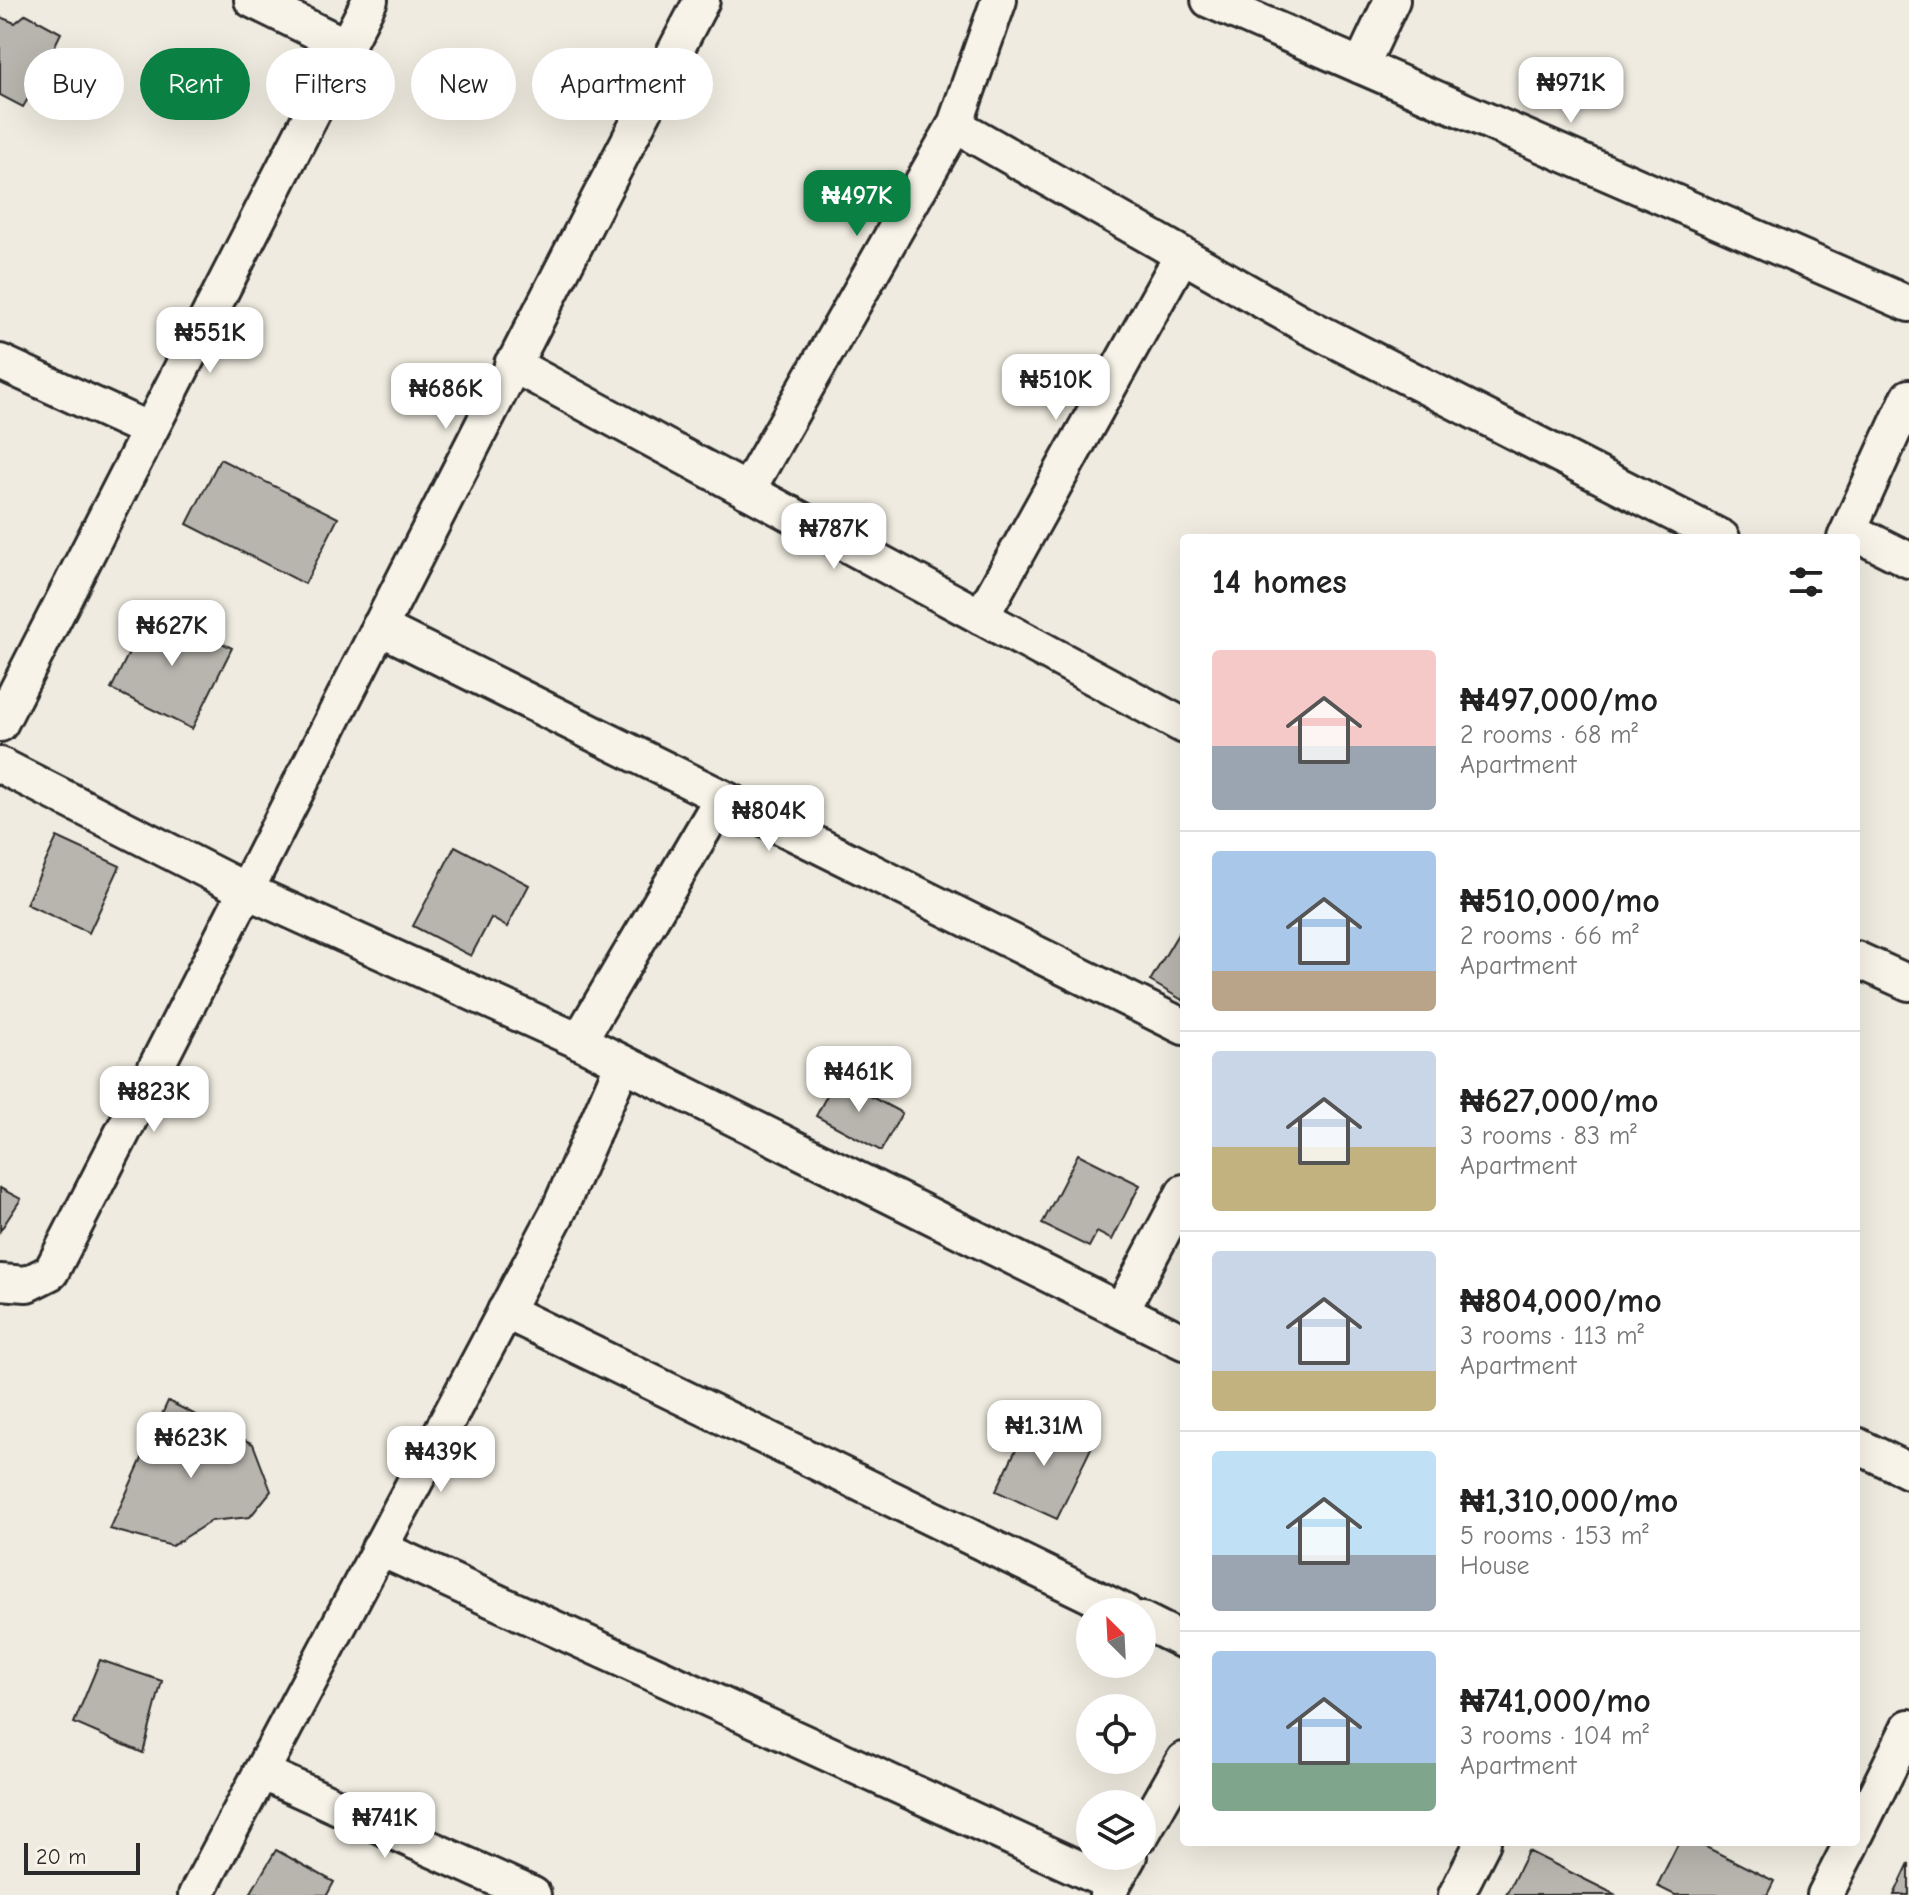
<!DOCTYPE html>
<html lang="en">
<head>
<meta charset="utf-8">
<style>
  :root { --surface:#fff; --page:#f6f6f6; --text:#222; --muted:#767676; --line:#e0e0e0; --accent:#0b8043 }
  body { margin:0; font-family:"Comic Neue",sans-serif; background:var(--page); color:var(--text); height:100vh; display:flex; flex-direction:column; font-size:30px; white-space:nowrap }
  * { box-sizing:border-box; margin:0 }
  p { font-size:26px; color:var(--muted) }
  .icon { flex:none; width:44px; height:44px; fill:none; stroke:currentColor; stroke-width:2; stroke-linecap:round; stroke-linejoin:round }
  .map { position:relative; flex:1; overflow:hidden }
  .panel { position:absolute; left:1180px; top:534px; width:680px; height:1312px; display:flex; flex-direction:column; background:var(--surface); border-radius:8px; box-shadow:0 8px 32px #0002 }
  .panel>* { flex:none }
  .hud { position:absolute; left:24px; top:48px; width:760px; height:72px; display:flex; gap:16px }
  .needle { width:52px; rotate:336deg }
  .tools { position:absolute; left:1076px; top:1598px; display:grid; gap:16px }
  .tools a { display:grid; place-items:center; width:80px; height:80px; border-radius:50%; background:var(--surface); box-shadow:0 8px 32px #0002; font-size:40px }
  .scale { position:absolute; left:24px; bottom:20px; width:116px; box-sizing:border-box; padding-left:8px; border:4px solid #2b2b2b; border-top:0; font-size:22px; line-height:28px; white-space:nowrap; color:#2b2b2b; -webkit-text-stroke:6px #f7f3e8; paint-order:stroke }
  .price { position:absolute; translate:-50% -68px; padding:0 18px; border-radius:16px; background:#fff; color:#222; font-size:26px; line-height:52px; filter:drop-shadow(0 2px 4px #0008) }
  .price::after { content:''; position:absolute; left:50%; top:48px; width:24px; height:18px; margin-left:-12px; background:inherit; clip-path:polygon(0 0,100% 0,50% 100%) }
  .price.selected { background:var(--accent); color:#fff }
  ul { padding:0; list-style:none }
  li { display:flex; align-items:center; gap:24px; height:200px; padding:0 32px }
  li+li { border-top:2px solid var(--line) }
  li span { display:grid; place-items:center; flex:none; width:224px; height:160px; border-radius:8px; color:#555 }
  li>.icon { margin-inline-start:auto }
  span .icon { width:96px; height:96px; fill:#fffc; stroke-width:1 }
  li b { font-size:34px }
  h2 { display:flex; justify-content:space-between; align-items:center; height:96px; padding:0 32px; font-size:34px }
  .pill { padding:0 28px; border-radius:36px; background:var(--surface); box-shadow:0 8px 32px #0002; font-size:28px; line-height:72px }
  .pill.selected { background:var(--accent); color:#fff }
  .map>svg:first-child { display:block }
  .building { fill:#b8b5ae; stroke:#2b2b2b; stroke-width:2 }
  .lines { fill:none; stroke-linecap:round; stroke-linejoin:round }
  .minor-casing { stroke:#2b2b2b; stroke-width:40 }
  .minor { stroke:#f7f3e8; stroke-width:34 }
</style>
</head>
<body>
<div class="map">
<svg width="1909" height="1895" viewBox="0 0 1909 1895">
  <rect width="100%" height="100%" fill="#efebe0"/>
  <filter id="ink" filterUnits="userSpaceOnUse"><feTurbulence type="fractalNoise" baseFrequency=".0125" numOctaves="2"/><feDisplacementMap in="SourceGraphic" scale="16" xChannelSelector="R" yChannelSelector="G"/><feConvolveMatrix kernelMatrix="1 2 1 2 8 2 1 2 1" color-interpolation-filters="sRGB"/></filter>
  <g filter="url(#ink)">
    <g class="building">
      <path d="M26,14L61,33L44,68L31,69L38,82L23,107L0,95V17L15,23Z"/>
      <path d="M220,459L338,518L305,584L187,524Z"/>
      <path d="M151,608L232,648L192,729L111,689Z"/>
      <path d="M57,837L120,866L89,933L26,904Z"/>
      <path d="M455,846L529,885L507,927L491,918L471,956L413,926Z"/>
      <path d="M1184,924V1001L1150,981Z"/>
      <path d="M836,1078L902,1113L881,1151L816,1116Z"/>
      <path d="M1078,1154L1140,1185L1112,1240L1097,1232L1089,1247L1042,1224Z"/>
      <path d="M0,1188L21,1199L0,1231Z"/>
      <path d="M168,1401L253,1444L271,1491L250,1517L211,1521L172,1546L110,1529Z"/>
      <path d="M1031,1418L1092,1446L1057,1519L996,1491Z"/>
      <path d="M100,1660L162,1681L143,1753L74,1723Z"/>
      <path d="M1679,1842H1696L1774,1881L1767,1895H1675L1657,1886Z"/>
      <path d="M276,1850L334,1882L327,1895L250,1894Z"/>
      <path d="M1528,1851L1616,1895H1506Z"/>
      <path d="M1909,1863V1895H1894Z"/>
    </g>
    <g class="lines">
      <g class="minor-casing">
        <g id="minor">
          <path d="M252,0L346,46"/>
          <path d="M1209,0L1909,304"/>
          <path d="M1361,66L1392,0"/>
          <path d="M955,125L1307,326L1722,538"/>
          <path d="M0,362L149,430"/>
          <path d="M512,364L1184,726"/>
          <path d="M747,491L955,125L999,0"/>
          <path d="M1849,530L1909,560"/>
          <path d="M1845,538L1909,397"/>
          <path d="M981,617L1182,255"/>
          <path d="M379,627L1184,1027"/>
          <path d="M0,724L370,0"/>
          <path d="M0,765L247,891L579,1041L1184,1342"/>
          <path d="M1856,959L1909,983"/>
          <path d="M579,1041L722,798"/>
          <path d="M0,1282L27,1284L51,1272C269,849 481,422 702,0"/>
          <path d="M1122,1309L1184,1192"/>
          <path d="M505,1311L1125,1612"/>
          <path d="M1856,1445L1909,1471"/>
          <path d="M379,1548L1113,1884"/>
          <path d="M1142,1620L1184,1641"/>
          <path d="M261,1772L533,1895"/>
          <path d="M1142,1834L1184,1760"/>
          <path d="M1856,1834L1909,1727"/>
          <path d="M196,1895L559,1210L623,1063"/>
          <path d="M1107,1895L1129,1856"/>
          <path d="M1456,1895L1483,1842"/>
          <path d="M1825,1895L1852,1842"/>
        </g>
      </g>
      <use href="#minor" class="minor"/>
    </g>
  </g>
</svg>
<div class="tools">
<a><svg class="needle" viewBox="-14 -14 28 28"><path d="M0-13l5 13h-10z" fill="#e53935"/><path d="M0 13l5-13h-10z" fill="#767676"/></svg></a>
<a><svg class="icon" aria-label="locate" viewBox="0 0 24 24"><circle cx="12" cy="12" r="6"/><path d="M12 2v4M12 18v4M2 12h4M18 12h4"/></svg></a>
<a><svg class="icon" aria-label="layers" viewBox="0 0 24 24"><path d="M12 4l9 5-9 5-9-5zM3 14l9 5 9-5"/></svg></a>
</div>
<div class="scale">20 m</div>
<b class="price" style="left:1571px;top:125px">₦971K</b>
<b class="price selected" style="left:857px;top:238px">₦497K</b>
<b class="price" style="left:210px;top:375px">₦551K</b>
<b class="price" style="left:1056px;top:422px">₦510K</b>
<b class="price" style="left:446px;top:431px">₦686K</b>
<b class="price" style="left:834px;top:571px">₦787K</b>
<b class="price" style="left:172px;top:668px">₦627K</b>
<b class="price" style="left:769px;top:853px">₦804K</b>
<b class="price" style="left:859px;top:1114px">₦461K</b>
<b class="price" style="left:154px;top:1134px">₦823K</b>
<b class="price" style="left:1044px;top:1468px">₦1.31M</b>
<b class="price" style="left:191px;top:1480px">₦623K</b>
<b class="price" style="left:441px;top:1494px">₦439K</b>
<b class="price" style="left:385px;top:1860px">₦741K</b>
<div class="hud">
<a class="pill">Buy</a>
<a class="pill selected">Rent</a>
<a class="pill">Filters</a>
<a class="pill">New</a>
<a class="pill">Apartment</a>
</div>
<section class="panel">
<h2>14 homes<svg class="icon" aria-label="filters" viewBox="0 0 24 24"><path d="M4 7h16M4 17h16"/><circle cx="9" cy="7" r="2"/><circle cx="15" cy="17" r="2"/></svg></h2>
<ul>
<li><span style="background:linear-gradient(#f6c9c9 60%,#9aa5b1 0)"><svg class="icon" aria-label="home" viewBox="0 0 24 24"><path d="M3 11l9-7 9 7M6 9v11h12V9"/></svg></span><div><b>₦497,000/mo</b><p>2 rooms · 68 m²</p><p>Apartment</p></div></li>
<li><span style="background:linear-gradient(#a9c7e8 75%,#b9a48a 0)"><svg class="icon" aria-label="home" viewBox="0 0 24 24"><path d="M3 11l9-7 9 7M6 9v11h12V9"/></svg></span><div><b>₦510,000/mo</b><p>2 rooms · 66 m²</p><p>Apartment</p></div></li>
<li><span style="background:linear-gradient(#c9d6e8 60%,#c2b280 0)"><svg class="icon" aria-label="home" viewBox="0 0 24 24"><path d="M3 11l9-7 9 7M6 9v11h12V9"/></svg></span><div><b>₦627,000/mo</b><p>3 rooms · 83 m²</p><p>Apartment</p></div></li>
<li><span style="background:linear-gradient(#c9d6e8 75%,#c2b280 0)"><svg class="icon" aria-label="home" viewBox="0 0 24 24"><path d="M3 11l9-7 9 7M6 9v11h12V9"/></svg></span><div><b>₦804,000/mo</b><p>3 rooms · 113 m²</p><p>Apartment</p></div></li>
<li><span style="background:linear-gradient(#bfe0f5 65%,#9aa5b1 0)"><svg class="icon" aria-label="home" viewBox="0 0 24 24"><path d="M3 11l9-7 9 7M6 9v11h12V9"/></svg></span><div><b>₦1,310,000/mo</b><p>5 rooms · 153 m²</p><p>House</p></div></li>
<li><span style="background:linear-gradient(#a9c7e8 70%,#7fa58c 0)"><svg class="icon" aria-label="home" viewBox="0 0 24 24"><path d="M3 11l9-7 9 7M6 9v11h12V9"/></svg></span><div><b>₦741,000/mo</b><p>3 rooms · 104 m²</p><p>Apartment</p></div></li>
</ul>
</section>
</div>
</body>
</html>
